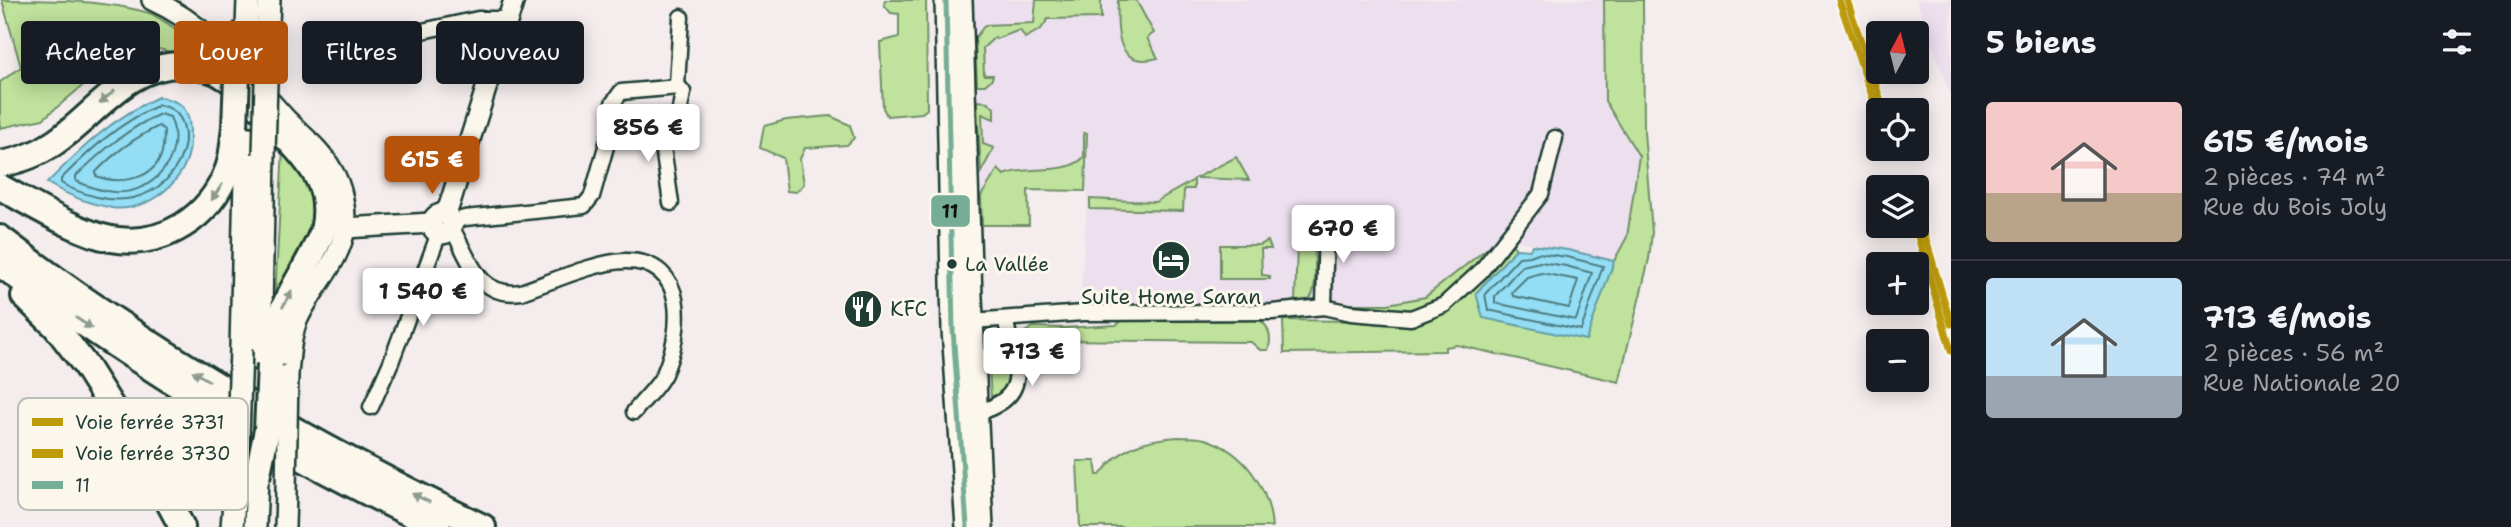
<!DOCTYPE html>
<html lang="fr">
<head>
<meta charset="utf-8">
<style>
  :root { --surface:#171b24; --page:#242831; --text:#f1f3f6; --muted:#9ea1a6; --line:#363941; --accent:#b45309 }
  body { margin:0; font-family:"Shantell Sans",sans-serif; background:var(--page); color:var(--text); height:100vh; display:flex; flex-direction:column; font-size:26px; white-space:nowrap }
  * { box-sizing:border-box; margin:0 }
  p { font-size:23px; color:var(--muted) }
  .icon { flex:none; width:38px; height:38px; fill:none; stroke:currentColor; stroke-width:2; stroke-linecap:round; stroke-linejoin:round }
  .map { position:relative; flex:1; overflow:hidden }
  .details { display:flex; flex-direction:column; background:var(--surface); width:560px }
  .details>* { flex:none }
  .guide { position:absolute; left:21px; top:21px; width:665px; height:63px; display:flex; gap:14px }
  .needle { width:46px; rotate:7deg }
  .controls { position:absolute; left:1866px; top:21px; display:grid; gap:14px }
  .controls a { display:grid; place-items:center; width:63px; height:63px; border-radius:7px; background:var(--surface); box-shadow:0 4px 18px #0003; font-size:35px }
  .price { position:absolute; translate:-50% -60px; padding:0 16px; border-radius:7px; background:#fff; color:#222; font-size:23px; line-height:46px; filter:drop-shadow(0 2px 4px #0008) }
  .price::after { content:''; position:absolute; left:50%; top:42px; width:21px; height:16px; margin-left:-10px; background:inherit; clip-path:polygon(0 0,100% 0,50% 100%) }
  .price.selected { background:var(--accent); color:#fff }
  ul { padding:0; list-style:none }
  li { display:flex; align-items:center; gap:21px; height:175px; padding:0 35px }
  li+li { border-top:2px solid var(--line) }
  li span { display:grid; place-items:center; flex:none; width:196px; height:140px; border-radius:7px; color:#555 }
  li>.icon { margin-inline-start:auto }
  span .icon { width:84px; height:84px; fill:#fffc; stroke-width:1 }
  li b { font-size:30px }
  h2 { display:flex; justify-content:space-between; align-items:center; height:84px; padding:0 35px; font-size:30px }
  .pill { padding:0 24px; border-radius:7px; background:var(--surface); box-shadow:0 4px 18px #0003; font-size:24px; line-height:63px }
  .pill.selected { background:var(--accent); color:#fff }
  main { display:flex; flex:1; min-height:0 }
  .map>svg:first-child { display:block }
  .built { fill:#ecdfee }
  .green { fill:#bfe29c; stroke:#6f9068; stroke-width:2 }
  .water { fill:#93ddf5; stroke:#659da8; stroke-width:2 }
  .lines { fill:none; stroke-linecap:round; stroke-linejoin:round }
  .shore { stroke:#4d7d81; stroke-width:2 }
  .street-casing { stroke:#1f3d34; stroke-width:19 }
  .secondary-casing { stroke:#1f3d34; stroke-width:24 }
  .primary-casing { stroke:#1f3d34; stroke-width:26 }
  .highway-casing { stroke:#1f3d34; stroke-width:30 }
  .street { stroke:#fbf7ec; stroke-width:14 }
  .secondary { stroke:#fbf7ec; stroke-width:19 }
  .primary { stroke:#fbf7ec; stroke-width:21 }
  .highway { stroke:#fbf7ec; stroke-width:24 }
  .secondary-bridge-casing { stroke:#1f3d34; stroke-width:24; stroke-linecap:butt }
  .primary-bridge-casing { stroke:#1f3d34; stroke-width:26; stroke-linecap:butt }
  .highway-bridge-casing { stroke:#1f3d34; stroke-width:30; stroke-linecap:butt }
  .secondary-bridge { stroke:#fbf7ec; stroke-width:19 }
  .primary-bridge { stroke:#fbf7ec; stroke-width:21 }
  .highway-bridge { stroke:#fbf7ec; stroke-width:24 }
  .bus-1-casing { stroke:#fbf7ec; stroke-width:10 }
  .bus-1 { stroke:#75ad96; stroke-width:5 }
  .rail-1-casing { stroke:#fbf7ec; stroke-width:12 }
  .rail-2-casing { stroke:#fbf7ec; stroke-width:12 }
  .rail-1 { stroke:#bc9a08; stroke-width:7 }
  .rail-2 { stroke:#bc9a08; stroke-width:7 }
  .oneway { fill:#8d9a90 }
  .bus-dot { fill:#1f3d34; stroke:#fbf7ec; stroke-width:2.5 }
  .labels { text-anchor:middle; stroke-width:6; stroke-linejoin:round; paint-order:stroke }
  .bus-label { font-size:19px; fill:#1f3d34; stroke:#fbf7ec; text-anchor:start }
  .poi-label { font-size:21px; fill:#1f3d34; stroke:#fbf7ec }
  .key { fill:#fbf7ec; stroke:#b9bfb5; stroke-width:2 }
  .key-label { font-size:19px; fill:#1f3d34 }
  .line-badge { stroke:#fbf7ec; stroke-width:2.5 }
  .pale-badge-label { font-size:19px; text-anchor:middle; font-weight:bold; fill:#111 }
</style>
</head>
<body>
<main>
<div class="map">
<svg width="1951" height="527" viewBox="0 0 1951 527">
  <rect width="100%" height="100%" fill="#f4eced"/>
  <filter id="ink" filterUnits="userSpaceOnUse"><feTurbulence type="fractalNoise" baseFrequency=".0143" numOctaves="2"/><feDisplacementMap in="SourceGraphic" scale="14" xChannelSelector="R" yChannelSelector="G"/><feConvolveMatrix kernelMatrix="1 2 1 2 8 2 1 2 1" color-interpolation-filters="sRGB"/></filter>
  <g filter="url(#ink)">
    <g class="built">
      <path d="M972,0H1643L1644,132L1652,232L1649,259L1614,261L1514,240L1425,297L1388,304L1080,306L1088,191L1028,190L1029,225H982Z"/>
      <path d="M1917,0H1951V97Z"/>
    </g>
    <g class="green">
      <path d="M2,0C50,0 108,0 152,14C174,26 194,43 213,59L195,52H171L150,47L106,66L43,119L0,128V82L21,67Z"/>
      <path d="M885,0H926L927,109L922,113L887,116L883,108L880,42L899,37V14L891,13L884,5Z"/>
      <path d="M1036,0H1101V18L1048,19L1041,29L1025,38L1020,30L996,39L995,37L983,48L984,75H993L992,79L985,85H977L975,38L985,25L1034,23Z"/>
      <path d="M1118,0H1136L1154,33L1147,38L1158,58C1114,70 1117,28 1118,0Z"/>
      <path d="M1604,0H1643L1644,132L1652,232L1649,259L1619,382L1457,345L1445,347V351L1284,353L1283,320L1424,322L1452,307L1511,243L1516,249L1476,293L1586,339L1614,261L1627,237L1639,156L1605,101Z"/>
      <path d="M977,101L988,102L994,108V119L982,114L983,144L994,148L981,172Z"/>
      <path d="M830,116L850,125L854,138L847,145L805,148L800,159L804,184L796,192L787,191L783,158L760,148L764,126L786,120Z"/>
      <path d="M1084,133L1087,134L1085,191L1028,190L1029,225H982L981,196L998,169L1004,175C1027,165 1067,176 1084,157Z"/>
      <path d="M283,148L308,177L319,201L310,246L275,297Z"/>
      <path d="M1236,157L1249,180L1196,178Z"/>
      <path d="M1194,180V189H1184L1183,211L1090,209V199L1155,202Z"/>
      <path d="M1314,238C1314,252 1318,286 1311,297C1307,303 1301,303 1295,302L1297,246Z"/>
      <path d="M1268,241L1271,249H1261L1262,275L1270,276V279H1220V245H1260Z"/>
      <path d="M1494,243L1462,282L1443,298L1407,312L1366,307L1350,308L1336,304H1388L1425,297Z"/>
      <path d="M1130,316L1255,318C1268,322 1273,337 1268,350H1260L1251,342L1050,340L1055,348C1046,353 1042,363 1033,366L1031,354L1020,335L1033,327L1063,328L1116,325Z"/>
      <path d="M986,329L999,333C1003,337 1008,342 1009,347C1014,363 1011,395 991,396Z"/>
      <path d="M1178,437C1187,437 1197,437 1205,439C1244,451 1269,487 1272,527H1080L1077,461H1095L1097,475H1100C1120,447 1144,439 1178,437Z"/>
    </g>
    <g class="water">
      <path d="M158,97C167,99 176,100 183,107C191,117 190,131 190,143C189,180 148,213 112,208C89,204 67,195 47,183C84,146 110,120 158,97Z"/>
      <path d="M1532,245L1568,250L1614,261L1586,340L1483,318L1476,293L1516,249L1530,250Z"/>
    </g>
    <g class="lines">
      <g class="shore">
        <path d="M159,105C212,113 180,217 97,197C85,194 72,190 61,183V179C92,148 119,123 159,105Z"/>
        <path d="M160,114L170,117C187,154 154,196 114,192C102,191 87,186 76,181V176C102,151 127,129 160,114Z"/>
        <path d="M159,126L164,130C164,139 164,149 160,158C150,181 116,184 96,176V172C114,153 136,137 159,126Z"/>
        <path d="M1538,253L1567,257L1603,266L1581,330L1488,310L1485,294L1519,257L1530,256Z"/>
        <path d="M1540,262L1566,266L1592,273L1576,320L1495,303V296L1522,266Z"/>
        <path d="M1541,273L1578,280L1569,308L1513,296L1512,292L1527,277Z"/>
      </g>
      <g class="street-casing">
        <g id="street">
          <path d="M348,47L478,19H508"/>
          <path d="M659,120L671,203"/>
          <path d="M611,129L613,103L621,92L679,87"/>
          <path d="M452,222L465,218L584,206L592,196L611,129L617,122L678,120L683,92L677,85L681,17"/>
          <path d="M450,230L455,234C471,263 480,298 521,292C548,283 598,261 625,261C690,260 682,333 664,374C658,387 643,400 634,412"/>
          <path d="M1324,307L1326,222"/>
          <path d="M972,321L1083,313L1272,312L1324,307L1351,313L1411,318L1444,305L1481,271L1541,194L1555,138"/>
          <path d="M371,407L391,362L439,233"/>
          <path d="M969,408C979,412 986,411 996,405C1034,385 1008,350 1006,319"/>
        </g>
      </g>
      <g class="secondary-casing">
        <g id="secondary">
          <path d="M152,0C209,25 245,74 286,119C302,135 321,150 332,170C342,186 346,208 345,227C341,263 310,289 297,321C290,338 290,356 288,374"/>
          <path d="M444,214L449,206L514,0"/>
          <circle cx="442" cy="224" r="10"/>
          <path d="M345,228L432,223"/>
          <path d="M285,527L286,492"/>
        </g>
      </g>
      <g class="primary-casing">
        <g id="primary">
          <path d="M946,0L953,330L967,527"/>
          <path d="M961,0L971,297L982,527"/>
          <path d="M247,27L248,0"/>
          <path d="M267,46L269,0"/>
          <path d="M241,349L246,137"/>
          <path d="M260,360L264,154"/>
          <path d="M232,527L237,466"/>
          <path d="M255,527L257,478"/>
        </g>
      </g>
      <g class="highway-casing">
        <g id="highway">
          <path d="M0,164C19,161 38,154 54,143C97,114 127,63 184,65C198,66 214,69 225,77C248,91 265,114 282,133C311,165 333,186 323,231C302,282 273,306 270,364"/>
          <path d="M0,187C30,203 78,233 111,239C163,248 210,218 228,169C233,156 233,141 235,127"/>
          <path d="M0,238C150,353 313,446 483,527"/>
          <path d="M0,264C137,365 284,455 438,527"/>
          <path d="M24,296L56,327L85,365L152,471L182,527"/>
        </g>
      </g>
      <use href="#street" class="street"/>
      <use href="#secondary" class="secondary"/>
      <use href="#primary" class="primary"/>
      <use href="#highway" class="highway"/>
      <g class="secondary-bridge-casing">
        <path id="secondary-bridge" d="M286,492L288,374"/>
      </g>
      <g class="primary-bridge-casing">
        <g id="primary-bridge">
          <path d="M264,154L267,46"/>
          <path d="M237,466L241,349"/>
        </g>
      </g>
      <g class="highway-bridge-casing">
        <g id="highway-bridge">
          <path d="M235,127L238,50L247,27"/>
          <path d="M257,478L267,430L270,364"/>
        </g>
      </g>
      <use href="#secondary-bridge" class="secondary-bridge"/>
      <use href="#primary-bridge" class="primary-bridge"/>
      <use href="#highway-bridge" class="highway-bridge"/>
      <g class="bus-1-casing">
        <path id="bus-1" d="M946,0L953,330L967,527"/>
      </g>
      <use href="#bus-1" class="bus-1"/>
      <g class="rail-1-casing">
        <g id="rail-1">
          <path d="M1847,0L1884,110"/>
          <path d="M1916,206L1951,324"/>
        </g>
      </g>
      <g class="rail-2-casing">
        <g id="rail-2">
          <path d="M1839,0L1878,113"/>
          <path d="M1915,226L1951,351"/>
        </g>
      </g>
      <use href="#rail-1" class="rail-1"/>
      <use href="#rail-2" class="rail-2"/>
    </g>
    <defs><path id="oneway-solid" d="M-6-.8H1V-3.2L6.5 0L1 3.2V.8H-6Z" transform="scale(1.75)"/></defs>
    <g class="oneway">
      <use href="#oneway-solid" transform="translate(107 97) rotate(140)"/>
      <use href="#oneway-solid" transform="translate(217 192) rotate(123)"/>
      <use href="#oneway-solid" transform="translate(287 299) rotate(-62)"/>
      <use href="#oneway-solid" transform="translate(84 323) rotate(34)"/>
      <use href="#oneway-solid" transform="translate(201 376) rotate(-149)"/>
      <use href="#oneway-solid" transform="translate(421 498) rotate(-154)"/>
    </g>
  </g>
  <defs>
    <g id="hotel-disc" transform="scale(2.0125)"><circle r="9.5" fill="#1f3d34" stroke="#fbf7ec"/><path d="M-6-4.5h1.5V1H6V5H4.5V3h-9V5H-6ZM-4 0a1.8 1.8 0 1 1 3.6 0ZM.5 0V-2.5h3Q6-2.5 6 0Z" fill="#fff"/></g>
    <g id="restaurant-disc" transform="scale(2.0125)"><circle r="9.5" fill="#1f3d34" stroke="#fbf7ec"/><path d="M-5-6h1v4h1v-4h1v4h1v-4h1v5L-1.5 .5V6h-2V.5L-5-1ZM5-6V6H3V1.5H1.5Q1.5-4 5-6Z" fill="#fff"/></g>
  </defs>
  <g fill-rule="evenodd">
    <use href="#hotel-disc" x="1171" y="260"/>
    <use href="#restaurant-disc" x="863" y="309"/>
  </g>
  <circle class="bus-dot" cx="952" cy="264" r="6"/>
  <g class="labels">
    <g class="bus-label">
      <text x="965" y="271">La Vallée</text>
    </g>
    <g class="poi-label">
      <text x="1171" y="304">Suite Home Saran</text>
      <text x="890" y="316" text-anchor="start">KFC</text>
    </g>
  </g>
  <rect x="18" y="398" width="230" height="112" rx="10" class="key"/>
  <rect x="32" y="418" width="31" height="8" fill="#bc9a08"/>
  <rect x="32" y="449" width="31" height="9" fill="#bc9a08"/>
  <rect x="32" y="481" width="31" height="8" fill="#75ad96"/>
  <g class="key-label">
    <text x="75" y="429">Voie ferrée 3731</text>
    <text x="75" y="460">Voie ferrée 3730</text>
    <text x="75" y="492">11</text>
  </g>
  <rect class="line-badge" x="930" y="194" width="41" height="34" rx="7" fill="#75ad96"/>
  <g class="pale-badge-label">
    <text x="950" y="218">11</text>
  </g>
</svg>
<div class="controls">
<a><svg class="needle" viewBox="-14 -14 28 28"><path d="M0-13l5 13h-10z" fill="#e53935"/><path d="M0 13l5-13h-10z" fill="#9ea1a6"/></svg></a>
<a><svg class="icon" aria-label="locate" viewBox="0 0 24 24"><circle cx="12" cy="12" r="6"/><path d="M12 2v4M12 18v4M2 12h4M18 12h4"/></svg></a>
<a><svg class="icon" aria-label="layers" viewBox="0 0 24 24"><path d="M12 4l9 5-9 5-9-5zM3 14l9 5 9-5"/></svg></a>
<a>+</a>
<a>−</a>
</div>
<b class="price" style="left:648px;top:164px">856 €</b>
<b class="price selected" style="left:432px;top:196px">615 €</b>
<b class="price" style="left:1343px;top:265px">670 €</b>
<b class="price" style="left:423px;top:328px">1 540 €</b>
<b class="price" style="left:1032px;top:388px">713 €</b>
<div class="guide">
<a class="pill">Acheter</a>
<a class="pill selected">Louer</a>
<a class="pill">Filtres</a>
<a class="pill">Nouveau</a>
</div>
</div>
<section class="details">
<h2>5 biens<svg class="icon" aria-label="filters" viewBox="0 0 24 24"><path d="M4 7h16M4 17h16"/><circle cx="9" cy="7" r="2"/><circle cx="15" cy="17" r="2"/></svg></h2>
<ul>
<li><span style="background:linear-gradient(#f6c9c9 65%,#b9a48a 0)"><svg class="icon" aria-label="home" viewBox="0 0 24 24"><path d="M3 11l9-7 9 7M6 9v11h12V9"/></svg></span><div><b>615 €/mois</b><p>2 pièces · 74 m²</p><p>Rue du Bois Joly</p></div></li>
<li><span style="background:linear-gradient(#bfe0f5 70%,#9aa5b1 0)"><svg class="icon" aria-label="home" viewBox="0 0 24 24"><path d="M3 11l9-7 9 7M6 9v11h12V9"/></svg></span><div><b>713 €/mois</b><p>2 pièces · 56 m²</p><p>Rue Nationale 20</p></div></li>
</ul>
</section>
</main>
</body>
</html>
